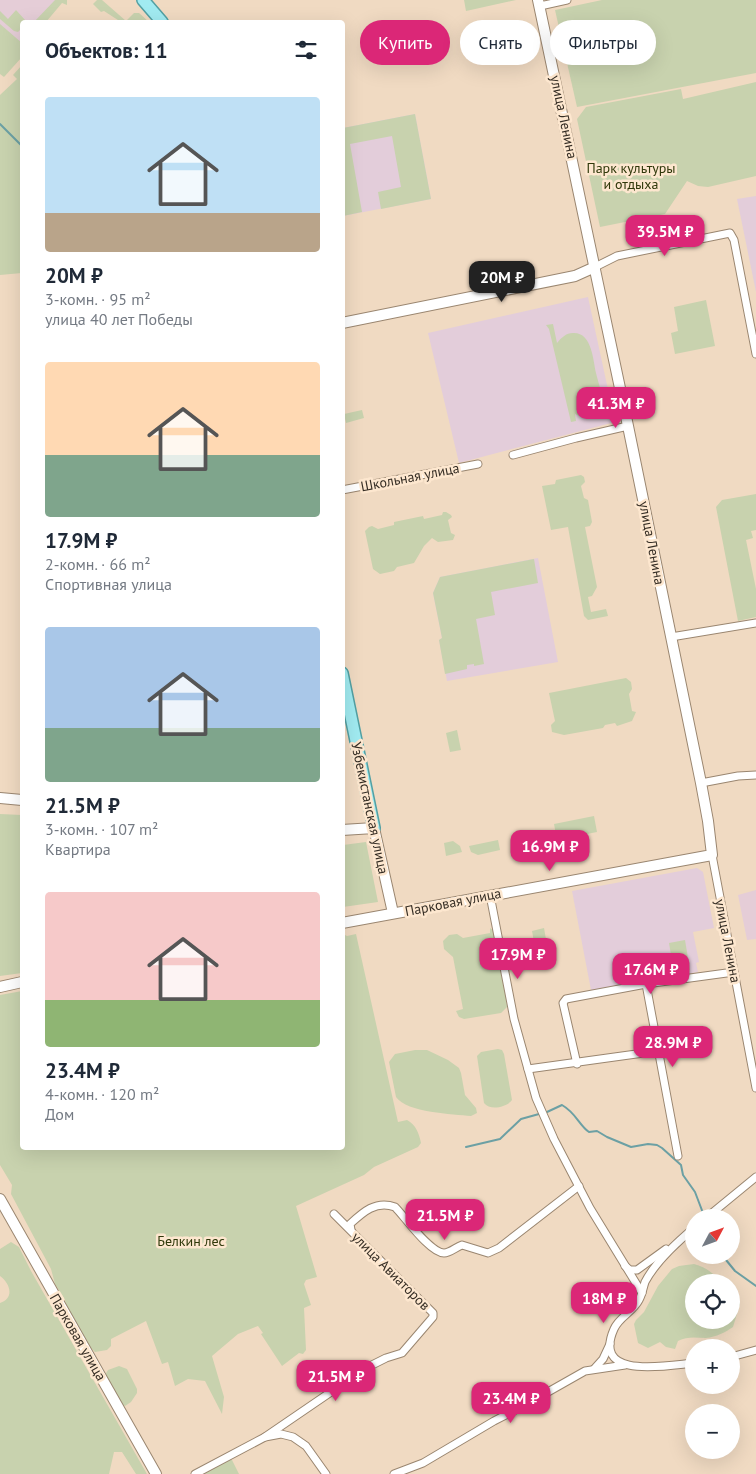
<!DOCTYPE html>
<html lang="ru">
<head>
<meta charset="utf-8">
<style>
  :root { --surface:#fff; --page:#f6f6f7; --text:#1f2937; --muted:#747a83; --accent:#db2777 }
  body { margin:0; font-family:"PT Sans",sans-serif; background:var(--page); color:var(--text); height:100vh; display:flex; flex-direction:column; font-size:19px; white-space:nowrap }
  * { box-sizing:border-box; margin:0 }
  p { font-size:16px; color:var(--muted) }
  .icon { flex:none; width:28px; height:28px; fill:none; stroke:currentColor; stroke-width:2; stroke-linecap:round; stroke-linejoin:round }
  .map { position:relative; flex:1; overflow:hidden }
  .drawer { position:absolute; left:20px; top:20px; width:325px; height:1130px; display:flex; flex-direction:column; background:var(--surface); border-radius:5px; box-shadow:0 5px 20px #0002 }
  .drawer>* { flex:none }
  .banner { position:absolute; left:360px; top:20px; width:320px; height:45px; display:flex; gap:10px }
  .needle { width:32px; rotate:49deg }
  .tools { position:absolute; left:685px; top:1209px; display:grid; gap:10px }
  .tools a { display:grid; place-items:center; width:55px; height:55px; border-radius:50%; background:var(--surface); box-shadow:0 5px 20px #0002; font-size:25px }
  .price { position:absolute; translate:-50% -42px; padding:0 11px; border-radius:10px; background:var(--accent); color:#fff; font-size:16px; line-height:32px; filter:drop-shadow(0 1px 2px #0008) }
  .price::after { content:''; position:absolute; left:50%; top:30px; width:15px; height:11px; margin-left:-8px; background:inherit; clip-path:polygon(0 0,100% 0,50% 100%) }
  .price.active { background:#222; color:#fff }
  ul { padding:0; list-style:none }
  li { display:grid; align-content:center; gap:10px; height:265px; padding:0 25px }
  li span { display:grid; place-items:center; height:155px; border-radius:5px; color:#555 }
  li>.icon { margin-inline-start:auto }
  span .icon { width:90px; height:90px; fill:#fffc; stroke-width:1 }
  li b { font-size:21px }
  h2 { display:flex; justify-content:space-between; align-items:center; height:60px; padding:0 25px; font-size:21px }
  .tag { padding:0 18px; border-radius:22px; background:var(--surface); box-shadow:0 5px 20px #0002; font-size:18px; line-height:45px }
  .tag.active { background:var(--accent); color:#fff }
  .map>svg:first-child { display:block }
  .commercial { fill:#e5cdd7 }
  .education { fill:#e3cdda }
  .green { fill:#c8d2ae }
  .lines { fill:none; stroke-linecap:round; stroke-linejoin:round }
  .stream { stroke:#6ca0a4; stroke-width:2 }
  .street-casing { stroke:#9a8670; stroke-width:9 }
  .secondary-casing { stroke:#9a8670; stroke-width:12 }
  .primary-casing { stroke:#53a0a3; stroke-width:14 }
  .street { stroke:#fff; stroke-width:7 }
  .secondary { stroke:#fff; stroke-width:10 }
  .primary { stroke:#a1ebf1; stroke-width:11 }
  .labels { text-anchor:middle; stroke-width:5; stroke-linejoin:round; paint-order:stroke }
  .street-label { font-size:14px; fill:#352d24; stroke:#fde7cf }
  .park-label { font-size:14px; fill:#2f380a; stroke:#fde7cf }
</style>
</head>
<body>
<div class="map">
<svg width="756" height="1474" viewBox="0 0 756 1474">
  <rect width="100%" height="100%" fill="#f0dac2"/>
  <g class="commercial">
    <path d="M0,0H57L38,22H22V40L1,64L0,63Z"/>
    <path d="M756,890V939L747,940L738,895Z"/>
  </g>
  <g class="education">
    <path d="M415,114L431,199L343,216V128Z"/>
    <path d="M756,196V292L737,199Z"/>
    <path d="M588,297L615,422L459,463L428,333Z"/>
    <path d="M538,558L558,662L447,681L439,640L442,638L433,593L440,577Z"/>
    <path d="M697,868L703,872L714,928L693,932L699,962L696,963L698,972L591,990L572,891Z"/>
  </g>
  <g class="green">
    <path d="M55,0H67V5L62,3L46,22H34Z"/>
    <path d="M97,0H102L126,21L134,13H139L149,22H121L104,11L101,12L93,4Z"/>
    <path d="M464,0H516L466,11Z"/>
    <path d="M602,0H756V73L577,107L555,10Z"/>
    <path d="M16,10L26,21V22H22V28L18,32L14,31L0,19V11L8,19Z"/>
    <path d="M0,24L22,43V57L4,77L0,74Z"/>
    <path d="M22,65V273L0,275V95L17,79L13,75Z"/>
    <path d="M756,82V176L708,187L698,186L687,181L665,214L600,227L577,119L586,107L681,89L683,99Z"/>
    <path d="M415,114L431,199L381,209L378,192L401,187L392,136L350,144L362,212L343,216V128Z"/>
    <path d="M706,300L715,346L675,354L671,333L678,331L674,307Z"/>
    <path d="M553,324L557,343C561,338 566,333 573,333C592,332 593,360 596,373C598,382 603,394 602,404C600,417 585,420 575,414L576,421L571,422L549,329L546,325Z"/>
    <path d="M362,410L364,418L346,423L344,414Z"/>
    <path d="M581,475L584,477L585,482L581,486L584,498L588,500L592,522L590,526L585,527L597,587L592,596L588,597L591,612L606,609L608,616L588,620L584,616L568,527L551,530L542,486L555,484L556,480Z"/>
    <path d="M756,494V530L751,531L753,538L746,540L756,589V617L738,621L716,507L722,500Z"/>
    <path d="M443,512H446L451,515L452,517L448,520L451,533L455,535L453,540L438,542L432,538L424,546L414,563L397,567L394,571L380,574L373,569L365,531L369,527L372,526L378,529L394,525V522L423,516L424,519L442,515Z"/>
    <path d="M534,559L538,583L491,592L495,615L476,619L484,664L474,666V664L467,665V669L445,674L439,640L442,638L433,593L440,577Z"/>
    <path d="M626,678L631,682L632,689L629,694L632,711L636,712L632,721L617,726L615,723L605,725L603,728L564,735L552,732L551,725L555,721L549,693Z"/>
    <path d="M457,730L461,750L450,752L446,733Z"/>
    <path d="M0,814L22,815V973L0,976Z"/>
    <path d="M594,816L597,832L557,840L554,824Z"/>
    <path d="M498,840L500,850L478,855L471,852L469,846Z"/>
    <path d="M453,841L460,846L462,852L446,856L444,843Z"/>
    <path d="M366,842L378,902L343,907V845Z"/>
    <path d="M490,928L494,931L505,986L507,1007L501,1013L464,1019L459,1017L456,1011L463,1009L453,957L444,949L443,941L449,935L457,934L463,938L490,933Z"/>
    <path d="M544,928L550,962L538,964L532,931Z"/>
    <path d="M343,934L347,936L356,934L398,1122L407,1120C416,1125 419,1133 421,1143L418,1147L374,1167L364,1175L296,1206L317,1277L306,1280L304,1284L311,1305L304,1308L306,1350L303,1354L299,1353L282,1366L261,1334L263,1333L258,1326L238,1334L212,1356L224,1397L222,1414L205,1381L188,1379L175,1386L168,1362L162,1364L146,1321L111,1339V1346L107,1350L95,1352L88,1345L66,1306L65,1300L55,1284L51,1269L11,1194L12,1185L0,1165V995L22,991V1148H342Z"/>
    <path d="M685,940L690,970L674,973L669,943Z"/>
    <path d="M498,1049L502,1050L504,1054L512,1100C507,1107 490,1111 484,1103L477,1056L481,1052Z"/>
    <path d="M415,1050H427L448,1060L459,1068L461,1073L465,1095L476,1108L477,1113L471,1116C453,1114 407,1113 396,1097L389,1062L395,1054Z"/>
    <path d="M11,1242L19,1247L31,1271L147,1474H136L122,1452H114L109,1474H0V1303C15,1298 10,1283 0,1276V1249Z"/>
    <path d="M694,1264C706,1267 714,1274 722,1282H694V1320H731V1290L740,1304L733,1327C726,1332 716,1337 706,1338C696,1338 688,1336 678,1341L675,1349L666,1347L660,1342L648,1348L638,1343L634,1324L636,1320L644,1312L658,1286L672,1269L679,1266Z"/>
    <path d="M119,1366L127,1369L137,1389V1393L131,1402L125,1406L123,1405L105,1375L108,1370Z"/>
    <path d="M227,1460H232L239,1474H200Z"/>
  </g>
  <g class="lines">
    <g class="stream">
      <path d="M0,124L22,146"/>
      <path d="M547,1112L562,1105C576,1113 579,1125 589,1132L597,1131L607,1137L631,1147L648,1144L657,1145L662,1148L681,1165L683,1175L695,1192L703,1213"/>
      <path d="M466,1147L500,1139L521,1119L539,1114"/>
      <path d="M722,1255L735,1271L756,1286"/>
    </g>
    <g class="street-casing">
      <g id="street">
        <path d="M540,6L567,0"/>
        <path d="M595,267L617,256L730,233L734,240L756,354"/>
        <path d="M513,455L576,438L628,426"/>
        <path d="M342,490L478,464"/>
        <path d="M671,637L756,623"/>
        <path d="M701,783L738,776L756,775"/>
        <path d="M712,855L756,1088"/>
        <path d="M490,895L514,1019L536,1098L554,1139L590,1208L642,1293"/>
        <path d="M646,984L678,1156"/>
        <path d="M577,1064L563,1003L566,999L646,984L734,972"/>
        <path d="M528,1069L658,1051"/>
        <path d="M706,1218L756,1177"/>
        <path d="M694,1228C676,1243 656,1261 645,1282C643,1288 642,1295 639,1300C633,1312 619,1317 614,1329C591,1381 669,1365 694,1363"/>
        <path d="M351,1230L350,1224C363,1212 376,1200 395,1207C405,1217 430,1253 444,1253C450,1253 456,1247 462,1245L488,1253L499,1248L579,1186"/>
        <path d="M625,1266L630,1270H637L666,1249"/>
        <path d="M731,1357L756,1350"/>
        <path d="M594,1369L603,1359L610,1344"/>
        <path d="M265,1437L366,1368L386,1358L402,1353L433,1317V1313L334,1214"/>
        <path d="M195,1474L265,1437L281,1434L293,1437L306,1446L326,1474"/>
        <path d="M394,1474L423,1463L494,1421L525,1405L585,1371L625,1365"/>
      </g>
    </g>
    <g class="secondary-casing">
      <g id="secondary">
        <path d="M342,323L575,276L595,267"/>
        <path d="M0,798L22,800"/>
        <path d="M342,830L374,828L393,913"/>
        <path d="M342,923L712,855L708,821L701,783L628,426L538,0"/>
        <path d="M0,987L22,982"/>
        <path d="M0,1199L156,1474"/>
      </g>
    </g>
    <g class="primary-casing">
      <g id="primary">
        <path d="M143,0L162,22"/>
        <path d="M342,673L374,828"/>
      </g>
    </g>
    <use href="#street" class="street"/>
    <use href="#secondary" class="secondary"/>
    <use href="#primary" class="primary"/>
  </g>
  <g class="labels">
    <g class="street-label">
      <text transform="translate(564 117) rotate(78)" y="5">улица Ленина</text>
      <text transform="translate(410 477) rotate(-11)" y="5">Школьная улица</text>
      <text transform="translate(652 543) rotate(79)" y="5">улица Ленина</text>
      <text transform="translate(370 808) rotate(78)" y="5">Узбекистанская улица</text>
      <text transform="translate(453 902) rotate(-11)" y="5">Парковая улица</text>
      <text transform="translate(728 941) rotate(79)" y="5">улица Ленина</text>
      <text transform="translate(391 1271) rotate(45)" y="5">улица Авиаторов</text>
      <text transform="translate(78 1337) rotate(60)" y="5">Парковая улица</text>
    </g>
    <g class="park-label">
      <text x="631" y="173">Парк культуры<tspan x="631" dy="16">и отдыха</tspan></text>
      <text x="191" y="1246">Белкин лес</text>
    </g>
  </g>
</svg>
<div class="tools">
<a><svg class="needle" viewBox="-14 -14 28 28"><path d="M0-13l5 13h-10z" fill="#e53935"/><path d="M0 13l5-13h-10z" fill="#747a83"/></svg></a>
<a><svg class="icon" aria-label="locate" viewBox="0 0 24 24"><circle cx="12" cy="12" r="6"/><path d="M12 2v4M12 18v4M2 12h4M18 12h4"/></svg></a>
<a>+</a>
<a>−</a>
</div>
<b class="price" style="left:665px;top:257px">39.5M ₽</b>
<b class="price active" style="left:502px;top:303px">20M ₽</b>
<b class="price" style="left:616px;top:429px">41.3M ₽</b>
<b class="price" style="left:550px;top:872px">16.9M ₽</b>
<b class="price" style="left:518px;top:980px">17.9M ₽</b>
<b class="price" style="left:651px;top:995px">17.6M ₽</b>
<b class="price" style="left:673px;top:1068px">28.9M ₽</b>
<b class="price" style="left:445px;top:1241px">21.5M ₽</b>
<b class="price" style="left:604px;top:1324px">18M ₽</b>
<b class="price" style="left:336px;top:1402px">21.5M ₽</b>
<b class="price" style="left:511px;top:1424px">23.4M ₽</b>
<div class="banner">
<a class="tag active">Купить</a>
<a class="tag">Снять</a>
<a class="tag">Фильтры</a>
</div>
<section class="drawer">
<h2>Объектов: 11<svg class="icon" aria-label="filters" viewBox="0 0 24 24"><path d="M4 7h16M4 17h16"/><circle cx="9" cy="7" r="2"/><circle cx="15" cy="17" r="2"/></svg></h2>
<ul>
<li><span style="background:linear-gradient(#bfe0f5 75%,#b9a48a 0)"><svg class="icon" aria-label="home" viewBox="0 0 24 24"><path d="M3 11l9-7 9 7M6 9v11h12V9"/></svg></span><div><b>20M ₽</b><p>3-комн. · 95 m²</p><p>улица 40 лет Победы</p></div></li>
<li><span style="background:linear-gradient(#ffd9b3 60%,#7fa58c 0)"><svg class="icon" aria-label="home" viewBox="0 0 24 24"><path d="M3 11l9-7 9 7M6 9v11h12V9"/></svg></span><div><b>17.9M ₽</b><p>2-комн. · 66 m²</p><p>Спортивная улица</p></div></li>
<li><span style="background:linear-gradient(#a9c7e8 65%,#7fa58c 0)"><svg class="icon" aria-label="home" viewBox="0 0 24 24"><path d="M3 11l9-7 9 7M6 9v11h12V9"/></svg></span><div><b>21.5M ₽</b><p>3-комн. · 107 m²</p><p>Квартира</p></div></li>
<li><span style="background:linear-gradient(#f6c9c9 70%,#8fb573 0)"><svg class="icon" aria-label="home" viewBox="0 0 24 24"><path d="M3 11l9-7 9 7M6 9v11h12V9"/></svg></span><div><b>23.4M ₽</b><p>4-комн. · 120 m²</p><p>Дом</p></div></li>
</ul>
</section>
</div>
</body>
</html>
